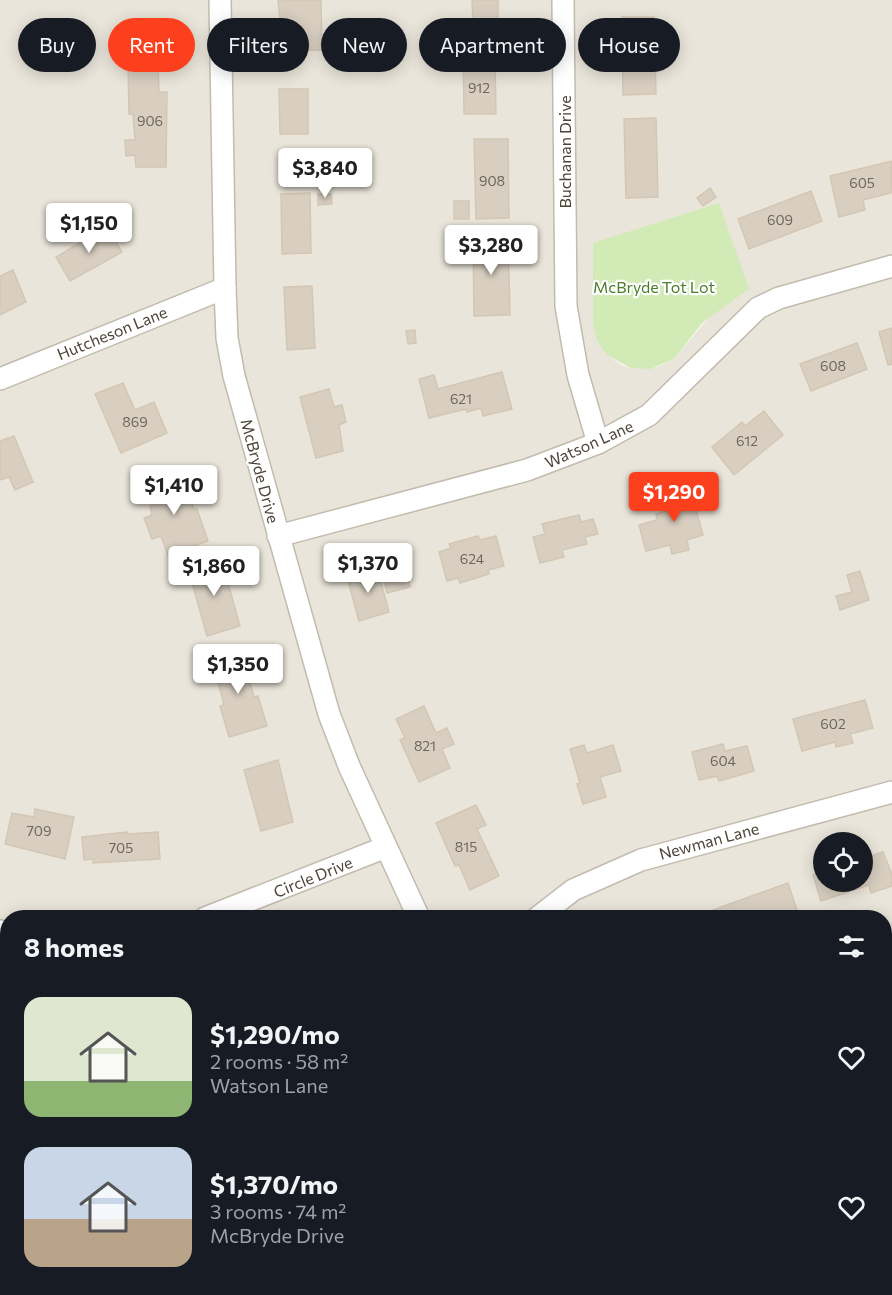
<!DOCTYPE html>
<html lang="en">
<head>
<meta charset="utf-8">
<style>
  :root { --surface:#171b24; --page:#20242c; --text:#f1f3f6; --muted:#9ea1a6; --accent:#fc3f1d }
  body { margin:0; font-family:Commissioner,sans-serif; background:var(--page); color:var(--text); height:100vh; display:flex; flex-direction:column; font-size:22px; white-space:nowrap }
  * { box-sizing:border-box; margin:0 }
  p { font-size:20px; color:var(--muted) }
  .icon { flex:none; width:33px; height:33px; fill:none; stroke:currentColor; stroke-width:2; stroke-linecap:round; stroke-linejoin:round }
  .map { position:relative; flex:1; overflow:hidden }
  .panel { position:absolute; left:0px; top:910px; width:892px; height:386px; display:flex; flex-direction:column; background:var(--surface); border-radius:24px 24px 0 0; box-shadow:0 3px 15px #0003 }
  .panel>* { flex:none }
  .guide { position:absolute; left:18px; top:18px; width:856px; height:54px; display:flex; gap:12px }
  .fabs { position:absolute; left:813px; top:832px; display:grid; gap:12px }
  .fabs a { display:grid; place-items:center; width:60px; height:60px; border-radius:50%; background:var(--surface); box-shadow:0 3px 15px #0003; font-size:30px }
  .price { position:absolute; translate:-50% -51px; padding:0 14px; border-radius:6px; background:#fff; color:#222; font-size:20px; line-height:39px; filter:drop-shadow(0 2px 3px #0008) }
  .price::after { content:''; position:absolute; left:50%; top:36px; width:18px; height:14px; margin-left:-9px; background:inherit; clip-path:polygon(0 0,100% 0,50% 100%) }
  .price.active { background:var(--accent); color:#fff }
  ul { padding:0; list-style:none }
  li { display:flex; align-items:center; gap:18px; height:150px; padding:0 24px }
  li span { display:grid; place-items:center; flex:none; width:168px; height:120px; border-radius:18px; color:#555 }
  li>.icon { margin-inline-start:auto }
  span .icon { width:72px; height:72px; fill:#fffc; stroke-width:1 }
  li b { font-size:26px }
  h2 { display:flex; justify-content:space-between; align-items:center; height:72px; padding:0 24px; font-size:26px }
  .chip { padding:0 21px; border-radius:27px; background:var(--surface); box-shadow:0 3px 15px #0003; font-size:21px; line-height:54px }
  .chip.active { background:var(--accent); color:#fff }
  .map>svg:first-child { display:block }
  .residential { fill:#eae5da; fill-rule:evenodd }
  .green { fill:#d2eab5 }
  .building { fill:#d8cfc1; stroke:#d3c7b4; stroke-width:1.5 }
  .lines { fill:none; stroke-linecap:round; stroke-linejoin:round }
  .street-casing { stroke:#c2bbae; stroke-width:24 }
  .street { stroke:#fff; stroke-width:21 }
  .labels { text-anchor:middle; stroke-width:4.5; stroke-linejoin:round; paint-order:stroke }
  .number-label { font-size:14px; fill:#6e675b }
  .street-label { font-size:16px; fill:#4b4439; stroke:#fff }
  .park-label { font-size:16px; fill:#4a7f2a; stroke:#fff }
</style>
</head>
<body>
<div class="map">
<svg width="892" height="1295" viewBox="0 0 892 1295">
  <rect width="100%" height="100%" fill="#f6f3ec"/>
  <path class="residential" d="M0,0H892V1295H0ZM749,289L712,314L674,359L658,367L631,368L621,365L607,355L597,341L593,326L595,311ZM824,843H862V882H824ZM8,918H885V1288H8Z"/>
  <path class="green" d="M719,203L749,289L702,323L674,359L650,369L631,368L607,355L597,341L593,326V243Z"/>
  <g class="building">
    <path d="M278,0H321L322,50L283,51Z"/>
    <path d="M472,0H498V23L473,24Z"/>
    <path d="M622,17H654L656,94L623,95Z"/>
    <path d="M463,41H505V61H495L496,114H464Z"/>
    <path d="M128,64H158L159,92H167L166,167H136L135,155L126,156L125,140H135L133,114H129Z"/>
    <path d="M279,89H308V134H280Z"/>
    <path d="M656,118L658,197L626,198L624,119Z"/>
    <path d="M474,139H508L509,218L476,219Z"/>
    <path d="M892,161L891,193L863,200L865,210L839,217L830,176Z"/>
    <path d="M710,188L716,197L703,206L697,198Z"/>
    <path d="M811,191L822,221L749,249L738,219Z"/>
    <path d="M310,193L311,253L282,254L281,194Z"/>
    <path d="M318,194H331L332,204L318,205Z"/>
    <rect x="454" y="201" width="15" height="18"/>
    <path d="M107,227L122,252L70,281L56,257Z"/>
    <path d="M508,236L510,315L474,316L473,237Z"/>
    <path d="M13,270L26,302L0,315V276Z"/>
    <path d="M312,286L315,348L287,350L284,287Z"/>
    <path d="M892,328V364L888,365L879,332Z"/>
    <path d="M415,330L416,343L408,344L406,331Z"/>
    <path d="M857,343L867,369L811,391L800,364Z"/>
    <path d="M502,372L512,409L483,416L481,408L467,412L466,409L429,418L419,379L434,375L438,389Z"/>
    <path d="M123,383L135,410L154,402L167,433L121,453L95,394Z"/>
    <path d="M329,389L334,407L342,405L346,422L339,425L343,451L316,458L300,397Z"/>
    <path d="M764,411L783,435L734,475L712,447L742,422L745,426Z"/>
    <path d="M14,436L33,482L15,490L9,477L0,480V441Z"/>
    <path d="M179,474L186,493L188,492L194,509H197L208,541L168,555L161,536L152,539L144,518L152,515L150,506L154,504L147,485Z"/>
    <path d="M689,484L703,535L687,540L689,550L672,554L670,545L646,551L639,525L657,520L656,514L670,510L665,490Z"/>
    <path d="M579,515L581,522L593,519L598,534L585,537L587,544L562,550L564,557L540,563L533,537L545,534L542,524Z"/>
    <path d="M478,536L480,540L496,536L504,566L488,570L489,574L460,583L458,578L447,581L439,552L451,548L449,544Z"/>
    <path d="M221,558L240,626L207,636L188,568Z"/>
    <path d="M404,562L410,587L387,593L381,568Z"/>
    <path d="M377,568L389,612L359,621L347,577Z"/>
    <path d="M860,571L869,600L840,610L836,596L852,592L847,575Z"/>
    <path d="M241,650L254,697L258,696L267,726L229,737L220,706L224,705L212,659Z"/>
    <path d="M865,700L873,728L850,734L853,743L836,747L835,742L802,751L793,719Z"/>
    <path d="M424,706L436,733L447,728L454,744L442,749L450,768L419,782L400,740L405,738L396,719Z"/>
    <path d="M723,744L725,751L747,746L754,771L719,781L717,776L699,780L692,752Z"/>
    <path d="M584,745L587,753L613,745L621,771L600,777L606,797L583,804L577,784L580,783L570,749Z"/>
    <path d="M278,760L293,822L261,831L244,770Z"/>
    <path d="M476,805L486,825L477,829L499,876L470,890L459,865L455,866L436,823Z"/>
    <path d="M35,809L74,817L65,859L5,844L12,813L34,817Z"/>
    <path d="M127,832L128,834L158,832L160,859L93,863V859L84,860L82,837Z"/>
    <path d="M883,852L892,874V886L871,893L869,885L821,901L813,875L824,871V882H862V859Z"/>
    <path d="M788,883L797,910L773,918H716L713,910Z"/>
    <path d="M892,972V992L891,993L885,975Z"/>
    <path d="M892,1060V1091L885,1094V1063Z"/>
    <path d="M0,1194L8,1202V1245L4,1249L0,1245Z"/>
    <path d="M892,1227V1267L887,1269L885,1230Z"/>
    <path d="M793,1288H828L819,1295H797Z"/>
    <path d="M525,1290L538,1295H499L498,1293Z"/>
  </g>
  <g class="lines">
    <g class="street-casing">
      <g id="street">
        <path d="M220,0L225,288L227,338L234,376L329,714L349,766L419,918"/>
        <path d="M563,0L566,306L578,375L598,443"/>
        <path d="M0,379L225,288"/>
        <path d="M278,536L527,470L598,443L649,415L758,308L779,298L892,266"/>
        <path d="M205,918L386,847"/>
        <path d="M537,918L573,890L641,860L892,792"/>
        <path d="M0,931L8,933"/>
        <path d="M885,1155L892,1152"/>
        <path d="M633,1288L635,1295"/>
      </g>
    </g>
    <use href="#street" class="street"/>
  </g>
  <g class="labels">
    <g class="number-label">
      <text x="479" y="93">912</text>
      <text x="150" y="126">906</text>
      <text x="492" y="186">908</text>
      <text x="862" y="188">605</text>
      <text x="780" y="225">609</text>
      <text x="833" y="371">608</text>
      <text x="461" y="404">621</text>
      <text x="135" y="427">869</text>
      <text x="747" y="446">612</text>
      <text x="472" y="564">624</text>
      <text x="833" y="729">602</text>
      <text x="425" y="751">821</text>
      <text x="723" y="766">604</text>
      <text x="39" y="836">709</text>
      <text x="466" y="852">815</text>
      <text x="121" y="853">705</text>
    </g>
    <g class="street-label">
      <text transform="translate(565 152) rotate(-90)" y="6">Buchanan Drive</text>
      <text transform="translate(112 333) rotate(-22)" y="6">Hutcheson Lane</text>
      <text transform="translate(589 444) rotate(-24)" y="6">Watson Lane</text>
      <text transform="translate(260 471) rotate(75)" y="6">McBryde Drive</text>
      <text transform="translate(709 841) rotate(-15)" y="6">Newman Lane</text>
      <text transform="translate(313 877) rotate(-22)" y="6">Circle Drive</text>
    </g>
    <g class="park-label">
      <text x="654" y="293">McBryde Tot Lot</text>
    </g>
  </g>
</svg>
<div class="fabs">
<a><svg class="icon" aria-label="locate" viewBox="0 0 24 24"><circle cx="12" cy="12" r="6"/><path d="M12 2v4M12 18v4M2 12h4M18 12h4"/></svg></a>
</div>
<b class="price" style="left:325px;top:199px">$3,840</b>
<b class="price" style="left:89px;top:254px">$1,150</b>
<b class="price" style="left:491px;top:276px">$3,280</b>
<b class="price" style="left:174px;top:516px">$1,410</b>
<b class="price active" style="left:674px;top:523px">$1,290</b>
<b class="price" style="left:368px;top:594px">$1,370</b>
<b class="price" style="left:214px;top:597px">$1,860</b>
<b class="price" style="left:238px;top:695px">$1,350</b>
<div class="guide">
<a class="chip">Buy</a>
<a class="chip active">Rent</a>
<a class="chip">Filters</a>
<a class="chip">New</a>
<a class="chip">Apartment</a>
<a class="chip">House</a>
</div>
<section class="panel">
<h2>8 homes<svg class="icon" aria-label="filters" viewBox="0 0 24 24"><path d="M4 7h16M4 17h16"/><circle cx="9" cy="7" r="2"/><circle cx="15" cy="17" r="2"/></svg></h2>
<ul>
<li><span style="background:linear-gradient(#dfe7d0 70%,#8fb573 0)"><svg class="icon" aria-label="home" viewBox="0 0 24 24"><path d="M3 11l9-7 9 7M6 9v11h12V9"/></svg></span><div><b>$1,290/mo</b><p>2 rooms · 58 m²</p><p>Watson Lane</p></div><svg class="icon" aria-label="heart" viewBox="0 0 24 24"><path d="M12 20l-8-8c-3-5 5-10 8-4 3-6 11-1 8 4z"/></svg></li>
<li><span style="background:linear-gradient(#c9d6e8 60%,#b9a48a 0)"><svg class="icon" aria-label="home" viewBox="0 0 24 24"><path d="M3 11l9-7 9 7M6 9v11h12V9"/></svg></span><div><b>$1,370/mo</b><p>3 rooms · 74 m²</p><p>McBryde Drive</p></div><svg class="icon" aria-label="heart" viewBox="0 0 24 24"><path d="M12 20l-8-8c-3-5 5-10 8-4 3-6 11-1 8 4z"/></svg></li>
</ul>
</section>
</div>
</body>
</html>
